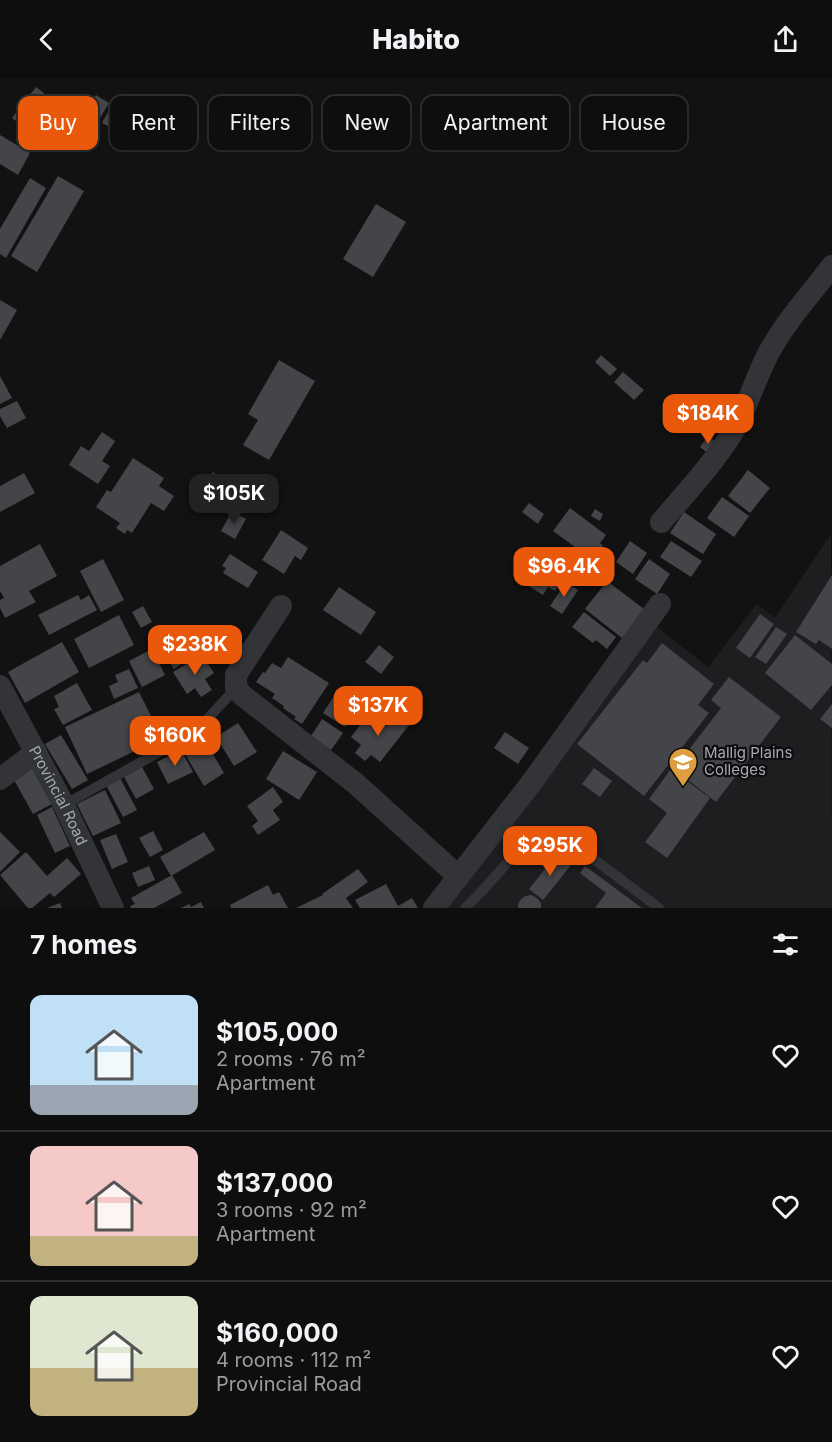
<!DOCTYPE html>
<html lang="en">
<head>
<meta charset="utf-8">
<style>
  :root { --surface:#0e0e0e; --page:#171717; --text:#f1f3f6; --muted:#9b9c9e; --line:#2e2e2e; --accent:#ea580c }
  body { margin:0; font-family:Inter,sans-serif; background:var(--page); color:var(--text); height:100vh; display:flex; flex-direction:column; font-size:22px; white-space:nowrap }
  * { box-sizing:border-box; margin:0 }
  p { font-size:20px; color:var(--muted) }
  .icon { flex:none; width:33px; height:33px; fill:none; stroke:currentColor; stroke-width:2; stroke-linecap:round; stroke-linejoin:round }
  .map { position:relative; height:830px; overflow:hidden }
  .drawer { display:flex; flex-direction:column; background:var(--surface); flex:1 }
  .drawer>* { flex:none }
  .banner { position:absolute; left:18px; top:18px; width:796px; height:54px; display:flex; gap:12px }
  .price { position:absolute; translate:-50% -51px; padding:0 14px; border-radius:12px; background:var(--accent); color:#fff; font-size:20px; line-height:39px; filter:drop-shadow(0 2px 3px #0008) }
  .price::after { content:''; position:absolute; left:50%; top:36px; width:18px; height:14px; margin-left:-9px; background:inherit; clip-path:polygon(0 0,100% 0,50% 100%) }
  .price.active { background:#222; color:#fff }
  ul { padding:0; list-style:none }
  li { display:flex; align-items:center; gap:18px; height:150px; padding:0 30px }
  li+li { border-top:2px solid var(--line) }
  li span { display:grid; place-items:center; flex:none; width:168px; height:120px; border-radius:12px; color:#555 }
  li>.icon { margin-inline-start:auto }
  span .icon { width:72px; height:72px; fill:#fffc; stroke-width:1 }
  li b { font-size:26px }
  h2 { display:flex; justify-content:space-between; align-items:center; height:72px; padding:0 30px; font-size:26px }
  .pill { padding:0 21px; border-radius:12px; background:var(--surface); box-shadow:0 2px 4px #0004,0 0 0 2px var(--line); font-size:21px; line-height:54px }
  .pill.active { background:var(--accent); color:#fff }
  header { display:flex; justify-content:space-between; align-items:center; height:78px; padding:0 30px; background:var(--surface); font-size:27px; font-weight:800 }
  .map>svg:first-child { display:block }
  .built { fill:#1e1e20 }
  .building { fill:#444548 }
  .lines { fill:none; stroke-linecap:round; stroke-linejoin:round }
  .lane { stroke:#333438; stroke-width:10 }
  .street { stroke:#333438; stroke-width:22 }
  .labels { text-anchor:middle; stroke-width:4.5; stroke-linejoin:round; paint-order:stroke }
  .poi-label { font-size:15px; fill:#a5aab2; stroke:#0d0d0e; text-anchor:start }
  .street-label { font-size:15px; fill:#a5aab2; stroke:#0d0d0e }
</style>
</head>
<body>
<header><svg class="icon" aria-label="back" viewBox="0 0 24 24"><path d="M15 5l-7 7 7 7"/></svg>Habito<svg class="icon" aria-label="share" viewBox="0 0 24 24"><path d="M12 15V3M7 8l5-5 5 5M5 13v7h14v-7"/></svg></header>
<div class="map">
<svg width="832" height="830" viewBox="0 0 832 830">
  <rect width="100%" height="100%" fill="#121213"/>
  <path class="built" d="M831,456L832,830H445L653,546L708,589L757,526L775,540Z"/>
  <g class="building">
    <path d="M36,9L65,32L42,62L12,40Z"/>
    <path d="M96,17L109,25L100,40L87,32Z"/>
    <path d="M113,25L128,34L118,53L102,45Z"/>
    <path d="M0,57L30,75L18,97L0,86Z"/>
    <path d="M58,98L84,113L37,194L11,178Z"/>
    <path d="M30,100L46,110L6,180L0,176V151Z"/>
    <path d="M376,126L406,144L373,199L343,181Z"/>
    <path d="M0,222L17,232L0,262Z"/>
    <path d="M601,277L617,291L610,298L595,284Z"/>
    <path d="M279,282L315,303L269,382L243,367L258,342L248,336Z"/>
    <path d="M623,294L644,312L634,322L614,304Z"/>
    <path d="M0,298L12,320L0,326Z"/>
    <path d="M17,323L26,340L7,350L0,338V331Z"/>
    <path d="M102,354L115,363L102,383L110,388L98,406L69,387L81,368L89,373Z"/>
    <path d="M708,358L717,365L709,376L700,369Z"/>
    <path d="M133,380L164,400L159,408L174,418L164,433L151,425L132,455L127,452L125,456L116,450L120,445L96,429L107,412L111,414Z"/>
    <path d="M748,392L770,410L750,435L728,418Z"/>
    <path d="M213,394L234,410L226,421L205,405Z"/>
    <path d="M24,395L35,415L0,434V408Z"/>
    <path d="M722,419L749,438L734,459L707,440Z"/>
    <path d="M529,425L544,436L538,446L522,434Z"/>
    <path d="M570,430L606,457L600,465L603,468L593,482L553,453Z"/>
    <path d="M595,431L603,436L600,443L591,438Z"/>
    <path d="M232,433L246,441L235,461L221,453Z"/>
    <path d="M684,434L716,456L703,476L670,455Z"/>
    <path d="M281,452L308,470L301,482L295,478L284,496L262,482Z"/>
    <path d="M630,463L647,475L633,496L616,484Z"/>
    <path d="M671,463L702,483L691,499L660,479Z"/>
    <path d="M40,466L57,498L29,513L36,524L5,540L0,530V522L4,520L0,513V488Z"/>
    <path d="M230,476L258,494L248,510L223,495L226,490L222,488Z"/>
    <path d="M103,481L124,522L101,534L80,493Z"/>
    <path d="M649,481L670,496L657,516L635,501Z"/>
    <path d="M551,489L564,497L555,513L548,509L543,517L527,507L537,492L546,497Z"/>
    <path d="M832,497V571L819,562L816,566L796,554Z"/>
    <path d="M607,503L644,531L622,560L585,531Z"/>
    <path d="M566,504L578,512L562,536L550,528Z"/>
    <path d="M339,509L376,534L361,557L323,532Z"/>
    <path d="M78,517L81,522L89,517L97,532L49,557L38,537Z"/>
    <path d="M143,528L152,544L141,550L132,534Z"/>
    <path d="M584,534L616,559L607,571L596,562L593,565L572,549Z"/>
    <path d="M760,536L774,546L750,580L736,570Z"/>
    <path d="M119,537L134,567L89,590L74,561Z"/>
    <path d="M776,549L787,556L766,586L755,579Z"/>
    <path d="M795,557L832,586V607L811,632L765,595Z"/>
    <path d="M62,564L79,594L25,625L8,594Z"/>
    <path d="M662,565L714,606L698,627L709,635L644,718L577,666L643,582L647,585Z"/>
    <path d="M183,567L191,579L174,591L166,579Z"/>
    <path d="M379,567L394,579L381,596L365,584Z"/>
    <path d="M152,571L165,597L142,609L129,583Z"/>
    <path d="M202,577L214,595L205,601L212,612L201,619L195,610L187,616L173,594Z"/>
    <path d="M288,579L329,605L302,646L294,641L296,639L283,630L284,628L272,620L275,616L256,604L263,594L265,595L272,585L281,590Z"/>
    <path d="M129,591L138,610L114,621L109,608L118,604L115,597Z"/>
    <path d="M729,599L781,639L716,724L674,691L721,630L711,622Z"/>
    <path d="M77,605L92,632L63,647L54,631L59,629L54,618Z"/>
    <path d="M338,612L354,623L350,630L355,634L345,649L323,635Z"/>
    <path d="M139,614L162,660L87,696L65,649Z"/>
    <path d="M832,626V650L820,641Z"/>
    <path d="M369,635L386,648L392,640L399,646L403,641L410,646L380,684L371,677L365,683L355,675L361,667L351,659Z"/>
    <path d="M322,641L343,655L331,672L311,658Z"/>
    <path d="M238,645L257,674L234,688L216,659Z"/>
    <path d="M505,654L529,670L518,686L494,670Z"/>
    <path d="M61,657L88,702L72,711L45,666Z"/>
    <path d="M203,659L224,695L204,708L182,671Z"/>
    <path d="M181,672L193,694L168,706L157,684Z"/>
    <path d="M283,673L317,694L299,722L266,701Z"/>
    <path d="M142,689L154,711L136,721L124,699Z"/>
    <path d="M32,690L52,726L33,736L13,700Z"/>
    <path d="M594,690L612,703L600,719L582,706Z"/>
    <path d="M671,691L710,720L667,780L645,764L667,735L649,721Z"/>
    <path d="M120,700L137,732L123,739L106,707Z"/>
    <path d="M273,709L283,724L273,732L280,742L258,757L252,748L258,743L247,728Z"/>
    <path d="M105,712L121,745L93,758L77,726Z"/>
    <path d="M52,729L70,768L55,775L37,737Z"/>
    <path d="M153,753L163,772L150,779L139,760Z"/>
    <path d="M0,754L20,774L0,794Z"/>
    <path d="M204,754L215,772L171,798L160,779Z"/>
    <path d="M116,756L128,784L112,791L100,762Z"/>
    <path d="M26,774L47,798L67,780L81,796L54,819L50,815L32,830H28L0,797Z"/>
    <path d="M557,776L571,787L543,822L529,811Z"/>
    <path d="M149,788L155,802L138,809L132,795Z"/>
    <path d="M585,788L642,830H595L606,815L580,795Z"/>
    <path d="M358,791L368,804L346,820L353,830H296L323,817L322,816Z"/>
    <path d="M172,797L182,815L154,830H131L130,828L135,826L131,820Z"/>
    <path d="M386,806L398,828L412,820L418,830H360L355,822Z"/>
    <path d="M268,807L273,817L279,814L288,830H231L230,827Z"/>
    <path d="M531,817L537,820L541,825V830H518V827L520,822L525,818Z"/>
    <path d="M201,824L204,830H181L189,826L191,829Z"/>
    <path d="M60,825L62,830H47Z"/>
  </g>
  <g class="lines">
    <g class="lane">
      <path d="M64,727L184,660L199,650L236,610"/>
      <path d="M465,830C490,807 510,779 534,756L548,755L567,764L599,785L659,830"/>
    </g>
    <g class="street">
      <path d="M661,444C685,416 711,388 731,357C746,333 754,304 767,278C784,245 810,217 832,188"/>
      <path d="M281,528L236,597V610L242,617L355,705L458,798"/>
      <path id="s1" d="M0,608L64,727L113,830"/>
      <path d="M0,701L36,674"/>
      <path d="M434,830L532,704L660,526"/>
    </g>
  </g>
  <defs>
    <g id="university-pin" transform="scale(1.5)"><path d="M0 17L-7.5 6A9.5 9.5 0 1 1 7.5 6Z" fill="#de9e3f" stroke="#0d0d0e"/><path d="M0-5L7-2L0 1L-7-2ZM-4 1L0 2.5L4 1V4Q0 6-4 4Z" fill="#fff"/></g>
  </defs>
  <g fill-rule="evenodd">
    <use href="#university-pin" x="683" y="684"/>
  </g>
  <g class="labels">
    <g class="poi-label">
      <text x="704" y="680">Mallig Plains<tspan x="704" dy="17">Colleges</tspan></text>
    </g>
    <g class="street-label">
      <text dy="5" stroke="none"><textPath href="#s1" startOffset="124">Provincial Road</textPath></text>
    </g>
  </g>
</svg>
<b class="price" style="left:708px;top:367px">$184K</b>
<b class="price active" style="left:234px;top:447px">$105K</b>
<b class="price" style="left:564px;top:520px">$96.4K</b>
<b class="price" style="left:195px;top:598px">$238K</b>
<b class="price" style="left:378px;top:659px">$137K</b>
<b class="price" style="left:175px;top:689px">$160K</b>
<b class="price" style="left:550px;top:799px">$295K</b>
<div class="banner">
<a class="pill active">Buy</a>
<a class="pill">Rent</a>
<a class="pill">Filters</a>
<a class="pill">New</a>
<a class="pill">Apartment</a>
<a class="pill">House</a>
</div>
</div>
<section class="drawer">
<h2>7 homes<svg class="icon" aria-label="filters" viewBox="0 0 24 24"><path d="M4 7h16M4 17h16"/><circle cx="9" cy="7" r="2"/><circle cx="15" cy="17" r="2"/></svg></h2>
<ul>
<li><span style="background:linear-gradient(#bfe0f5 75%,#9aa5b1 0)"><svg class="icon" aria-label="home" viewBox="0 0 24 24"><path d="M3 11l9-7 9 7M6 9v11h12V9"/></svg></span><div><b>$105,000</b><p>2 rooms · 76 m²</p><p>Apartment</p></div><svg class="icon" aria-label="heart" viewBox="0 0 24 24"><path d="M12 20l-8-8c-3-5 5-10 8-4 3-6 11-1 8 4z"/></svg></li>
<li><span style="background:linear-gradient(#f6c9c9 75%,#c2b280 0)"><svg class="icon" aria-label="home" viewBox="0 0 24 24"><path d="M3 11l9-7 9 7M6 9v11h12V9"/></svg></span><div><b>$137,000</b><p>3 rooms · 92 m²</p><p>Apartment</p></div><svg class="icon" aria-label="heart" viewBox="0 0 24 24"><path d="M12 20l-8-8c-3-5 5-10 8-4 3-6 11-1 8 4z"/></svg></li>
<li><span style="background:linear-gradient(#dfe7d0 60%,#c2b280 0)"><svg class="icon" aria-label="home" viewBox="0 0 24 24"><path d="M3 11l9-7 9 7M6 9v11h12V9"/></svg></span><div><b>$160,000</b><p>4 rooms · 112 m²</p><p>Provincial Road</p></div><svg class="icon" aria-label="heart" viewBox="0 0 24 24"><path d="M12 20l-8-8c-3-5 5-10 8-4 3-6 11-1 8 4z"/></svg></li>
</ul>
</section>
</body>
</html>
